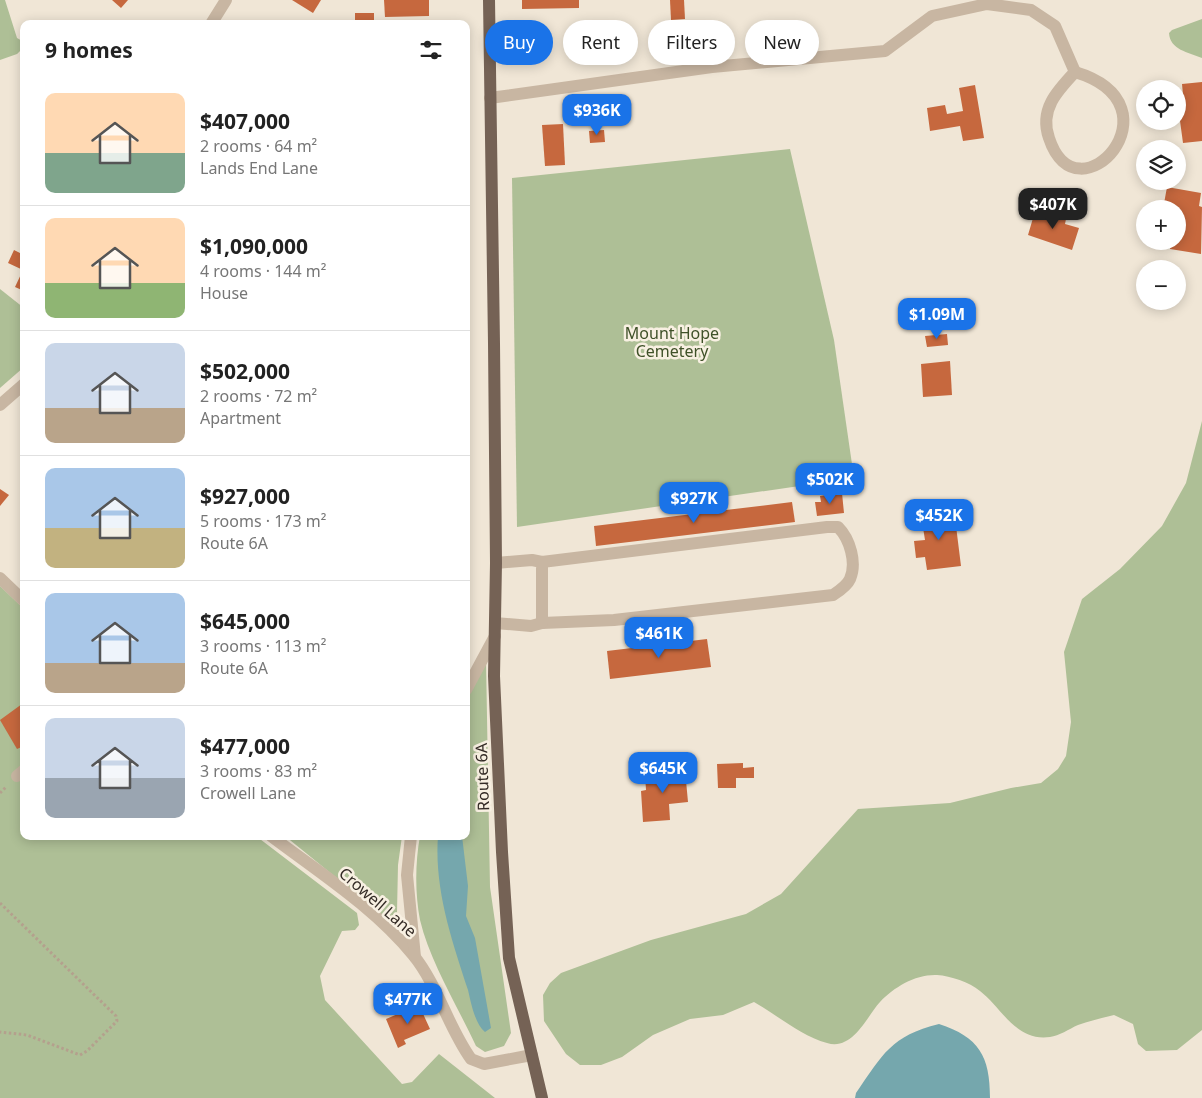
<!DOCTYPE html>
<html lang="en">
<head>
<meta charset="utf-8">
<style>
  :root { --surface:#fff; --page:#f2f2f2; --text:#222; --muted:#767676; --line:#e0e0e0; --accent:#1a73e8 }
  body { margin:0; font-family:"Noto Sans",sans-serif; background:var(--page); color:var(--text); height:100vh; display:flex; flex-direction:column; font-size:19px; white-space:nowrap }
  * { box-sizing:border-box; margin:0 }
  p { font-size:16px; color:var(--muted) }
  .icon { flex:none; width:28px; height:28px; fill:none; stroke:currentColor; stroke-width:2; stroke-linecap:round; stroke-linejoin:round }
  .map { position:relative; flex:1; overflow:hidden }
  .details { position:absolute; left:20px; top:20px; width:450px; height:820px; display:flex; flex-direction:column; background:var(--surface); border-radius:10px; box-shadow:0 2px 12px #0003 }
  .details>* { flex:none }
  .guide { position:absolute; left:485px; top:20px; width:475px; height:45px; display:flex; gap:10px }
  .tools { position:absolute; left:1136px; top:80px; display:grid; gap:10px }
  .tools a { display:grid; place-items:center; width:50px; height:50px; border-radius:50%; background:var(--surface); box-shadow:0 2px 12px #0003; font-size:25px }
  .price { position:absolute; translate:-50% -42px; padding:0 11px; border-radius:10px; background:var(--accent); color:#fff; font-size:16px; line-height:32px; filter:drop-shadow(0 1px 2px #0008) }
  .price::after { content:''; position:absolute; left:50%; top:30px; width:15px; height:11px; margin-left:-8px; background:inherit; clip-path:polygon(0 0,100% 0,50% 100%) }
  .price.active { background:#222; color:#fff }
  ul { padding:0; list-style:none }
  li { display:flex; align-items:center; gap:15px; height:125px; padding:0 25px }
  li+li { border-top:1px solid var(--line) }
  li span { display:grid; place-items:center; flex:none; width:140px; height:100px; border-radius:10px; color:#555 }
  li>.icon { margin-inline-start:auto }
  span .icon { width:60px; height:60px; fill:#fffc; stroke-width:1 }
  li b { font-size:21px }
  h2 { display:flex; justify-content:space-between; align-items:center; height:60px; padding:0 25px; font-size:21px }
  .tag { padding:0 18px; border-radius:22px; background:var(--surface); box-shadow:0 2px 12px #0003; font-size:18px; line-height:45px }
  .tag.active { background:var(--accent); color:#fff }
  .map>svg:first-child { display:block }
  .green { fill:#aebf96 }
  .water { fill:#75a7ad }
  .building { fill:#c6683e }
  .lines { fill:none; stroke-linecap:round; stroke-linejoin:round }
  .path { stroke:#b4a08d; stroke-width:3; stroke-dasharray:2.5 2.5; stroke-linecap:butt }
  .minor { stroke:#c8b6a2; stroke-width:12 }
  .major { stroke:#756255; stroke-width:12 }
  .labels { text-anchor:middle; stroke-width:5; stroke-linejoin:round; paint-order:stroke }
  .park-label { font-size:16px; fill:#3f5128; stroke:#f8f0e2 }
  .street-label { font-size:16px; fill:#332a25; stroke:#f8f0e2 }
</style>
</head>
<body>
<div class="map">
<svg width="1202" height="1098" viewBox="0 0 1202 1098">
  <rect width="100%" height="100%" fill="#f0e6d6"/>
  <g class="green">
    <path d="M0,0H5L17,38L24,42V47L17,54L0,60Z"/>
    <path d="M1202,19V58C1188,52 1170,50 1169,33L1172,30Z"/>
    <path d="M790,149L834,340L854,478L517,527L512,178Z"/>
    <path d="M0,289L24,308V367L0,388Z"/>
    <path d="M1202,421V1030L1177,1050L1146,1051L1138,1044L1133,1024L1114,1015C1102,1018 1089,1021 1078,1025C1069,1029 1059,1036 1050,1037C1016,1042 1002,1008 980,991C969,982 951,976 937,975C916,974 894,987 880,1002C867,1016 853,1051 827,1043C801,1036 777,1015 754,1002L723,1015L690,1019L653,1035L622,1057L601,1065H580L566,1054L544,1021L543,995L550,983L561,973L651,940L746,914L781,894L858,809L950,803L1011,788L1041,783L1058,769L1066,756L1071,722L1064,652L1082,599L1120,569L1162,526L1186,483Z"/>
    <path d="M0,586L24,609V836H256L357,913L359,925L355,930L342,931L320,976L325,1000L402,1084L412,1082L439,1054L495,1098H0Z"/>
    <path d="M486,660L490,887L511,1033L504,1046L485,1052L476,1046C458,1007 430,962 420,920C415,894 415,863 420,836H466V694Z"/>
    <path d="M285,836H402L398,865L397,912L387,919Z"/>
  </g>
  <g class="water">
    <path d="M438,836H462L468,886L466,916L475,938L491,1028L485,1032C475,1024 471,1003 468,990C452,941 434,889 438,836Z"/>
    <path d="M939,1024C979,1037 990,1056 990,1098H855L856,1093C883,1054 891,1036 939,1024Z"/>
  </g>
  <g class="building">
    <path d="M112,0H128L121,8Z"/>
    <path d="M292,0H321L313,13Z"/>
    <path d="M384,0H429V16L385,17Z"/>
    <path d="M522,0H579V8L522,9Z"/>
    <path d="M670,0H684L685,19L671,20Z"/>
    <rect x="355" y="13" width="19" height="11"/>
    <path d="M1202,82V141L1183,143L1178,106L1184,105L1182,84Z"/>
    <path d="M975,85L984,138L963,141L960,126L930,131L927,108L945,105L947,114L963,111L959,88Z"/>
    <path d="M563,124L565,165L545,166L542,125Z"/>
    <path d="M604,130L605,142L590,143L589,131Z"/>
    <path d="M1167,187L1201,193L1199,206L1202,207L1201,254L1170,249L1171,241H1178V209H1163Z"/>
    <path d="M1036,208L1066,219L1065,224L1079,228L1072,250L1028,235Z"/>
    <path d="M14,250L24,255V291L15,287L23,270L8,263Z"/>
    <path d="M947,334L948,345L927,347L925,336Z"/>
    <path d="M950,361L952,395L923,397L921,364Z"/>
    <path d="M0,489L9,495L0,506Z"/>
    <path d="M842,493L844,513L817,516L815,502H821L820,496Z"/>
    <path d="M792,502L795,522L596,546L594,526Z"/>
    <path d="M954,510L961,566L927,570L925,557L916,558L914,541L925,540L921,515Z"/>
    <path d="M707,639L711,667L610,679L607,651Z"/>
    <path d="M22,704L24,746L17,749L0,720Z"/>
    <path d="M743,763V768L754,767V778H736V788H718L717,764Z"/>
    <path d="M685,770L688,802L669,804L670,820L643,822L641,791L646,790L645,774Z"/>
    <path d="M419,1005L430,1029L404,1040L406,1044L398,1048L386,1019Z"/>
  </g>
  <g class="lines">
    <g class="path">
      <path d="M0,793L6,787"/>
      <path d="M0,903L116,1016L117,1021L87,1051L80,1055L27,1035L0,1032"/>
    </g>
    <g class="minor">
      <path d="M211,24L226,0"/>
      <path d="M1075,72C1185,105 1077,224 1049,138C1039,110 1057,91 1075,72Z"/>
      <path d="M490,98L712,67L885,51L932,16L987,4L1031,10L1055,26L1075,72"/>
      <path d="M0,405L24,384"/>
      <path d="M542,562L827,527H838C850,539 857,563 850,579C847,586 839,591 833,595L614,620L542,623"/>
      <path d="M0,578L24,601"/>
      <path d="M495,623L531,626L542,623V562L532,560L496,563"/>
      <path d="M466,690L495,636"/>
      <path d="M17,776L24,770"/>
      <path d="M271,836C320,873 375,908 414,956C438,986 448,1027 471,1059L484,1064L532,1055"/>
      <path d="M411,836L407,875L415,957"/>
    </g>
    <path class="major" d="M489,0L494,343L496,563L494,676L502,852L509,958L542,1098"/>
  </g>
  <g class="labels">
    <g class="park-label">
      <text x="672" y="339">Mount Hope<tspan x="672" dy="18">Cemetery</tspan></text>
    </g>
    <g class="street-label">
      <text transform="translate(482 777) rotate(-92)" y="6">Route 6A</text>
      <text transform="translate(378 902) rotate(41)" y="6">Crowell Lane</text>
    </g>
  </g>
</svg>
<div class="tools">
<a><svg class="icon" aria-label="locate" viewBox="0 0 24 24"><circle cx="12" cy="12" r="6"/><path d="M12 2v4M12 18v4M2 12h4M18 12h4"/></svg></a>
<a><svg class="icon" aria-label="layers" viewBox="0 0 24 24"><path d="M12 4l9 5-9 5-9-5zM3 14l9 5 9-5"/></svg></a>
<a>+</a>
<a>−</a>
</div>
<b class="price" style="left:597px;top:136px">$936K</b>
<b class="price active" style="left:1053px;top:230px">$407K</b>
<b class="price" style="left:937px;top:340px">$1.09M</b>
<b class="price" style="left:830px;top:505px">$502K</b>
<b class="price" style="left:694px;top:524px">$927K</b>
<b class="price" style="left:939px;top:541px">$452K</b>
<b class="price" style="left:659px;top:659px">$461K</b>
<b class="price" style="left:663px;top:794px">$645K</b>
<b class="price" style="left:408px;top:1025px">$477K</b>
<div class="guide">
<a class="tag active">Buy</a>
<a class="tag">Rent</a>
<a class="tag">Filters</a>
<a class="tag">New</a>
</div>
<section class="details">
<h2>9 homes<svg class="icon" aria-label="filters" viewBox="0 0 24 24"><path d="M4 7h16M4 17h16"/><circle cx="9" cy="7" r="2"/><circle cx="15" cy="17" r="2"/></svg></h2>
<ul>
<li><span style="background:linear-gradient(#ffd9b3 60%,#7fa58c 0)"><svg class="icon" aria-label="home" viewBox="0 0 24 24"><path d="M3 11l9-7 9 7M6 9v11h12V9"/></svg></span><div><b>$407,000</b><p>2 rooms · 64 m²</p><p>Lands End Lane</p></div></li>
<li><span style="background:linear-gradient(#ffd9b3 65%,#8fb573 0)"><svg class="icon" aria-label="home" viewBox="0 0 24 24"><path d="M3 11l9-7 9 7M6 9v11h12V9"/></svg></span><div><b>$1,090,000</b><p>4 rooms · 144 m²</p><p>House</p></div></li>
<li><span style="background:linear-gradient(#c9d6e8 65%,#b9a48a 0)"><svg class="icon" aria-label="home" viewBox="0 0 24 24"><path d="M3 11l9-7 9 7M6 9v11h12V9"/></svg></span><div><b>$502,000</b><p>2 rooms · 72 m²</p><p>Apartment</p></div></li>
<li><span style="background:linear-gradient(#a9c7e8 60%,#c2b280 0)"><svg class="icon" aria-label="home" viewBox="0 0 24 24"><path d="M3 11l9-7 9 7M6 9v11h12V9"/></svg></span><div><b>$927,000</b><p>5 rooms · 173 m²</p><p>Route 6A</p></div></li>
<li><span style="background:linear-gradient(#a9c7e8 70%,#b9a48a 0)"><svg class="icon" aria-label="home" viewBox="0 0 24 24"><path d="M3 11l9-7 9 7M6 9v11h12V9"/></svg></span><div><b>$645,000</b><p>3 rooms · 113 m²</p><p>Route 6A</p></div></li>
<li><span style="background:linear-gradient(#c9d6e8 60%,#9aa5b1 0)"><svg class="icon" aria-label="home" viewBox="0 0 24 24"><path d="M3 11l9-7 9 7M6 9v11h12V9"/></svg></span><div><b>$477,000</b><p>3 rooms · 83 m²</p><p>Crowell Lane</p></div></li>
</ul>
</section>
</div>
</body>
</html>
